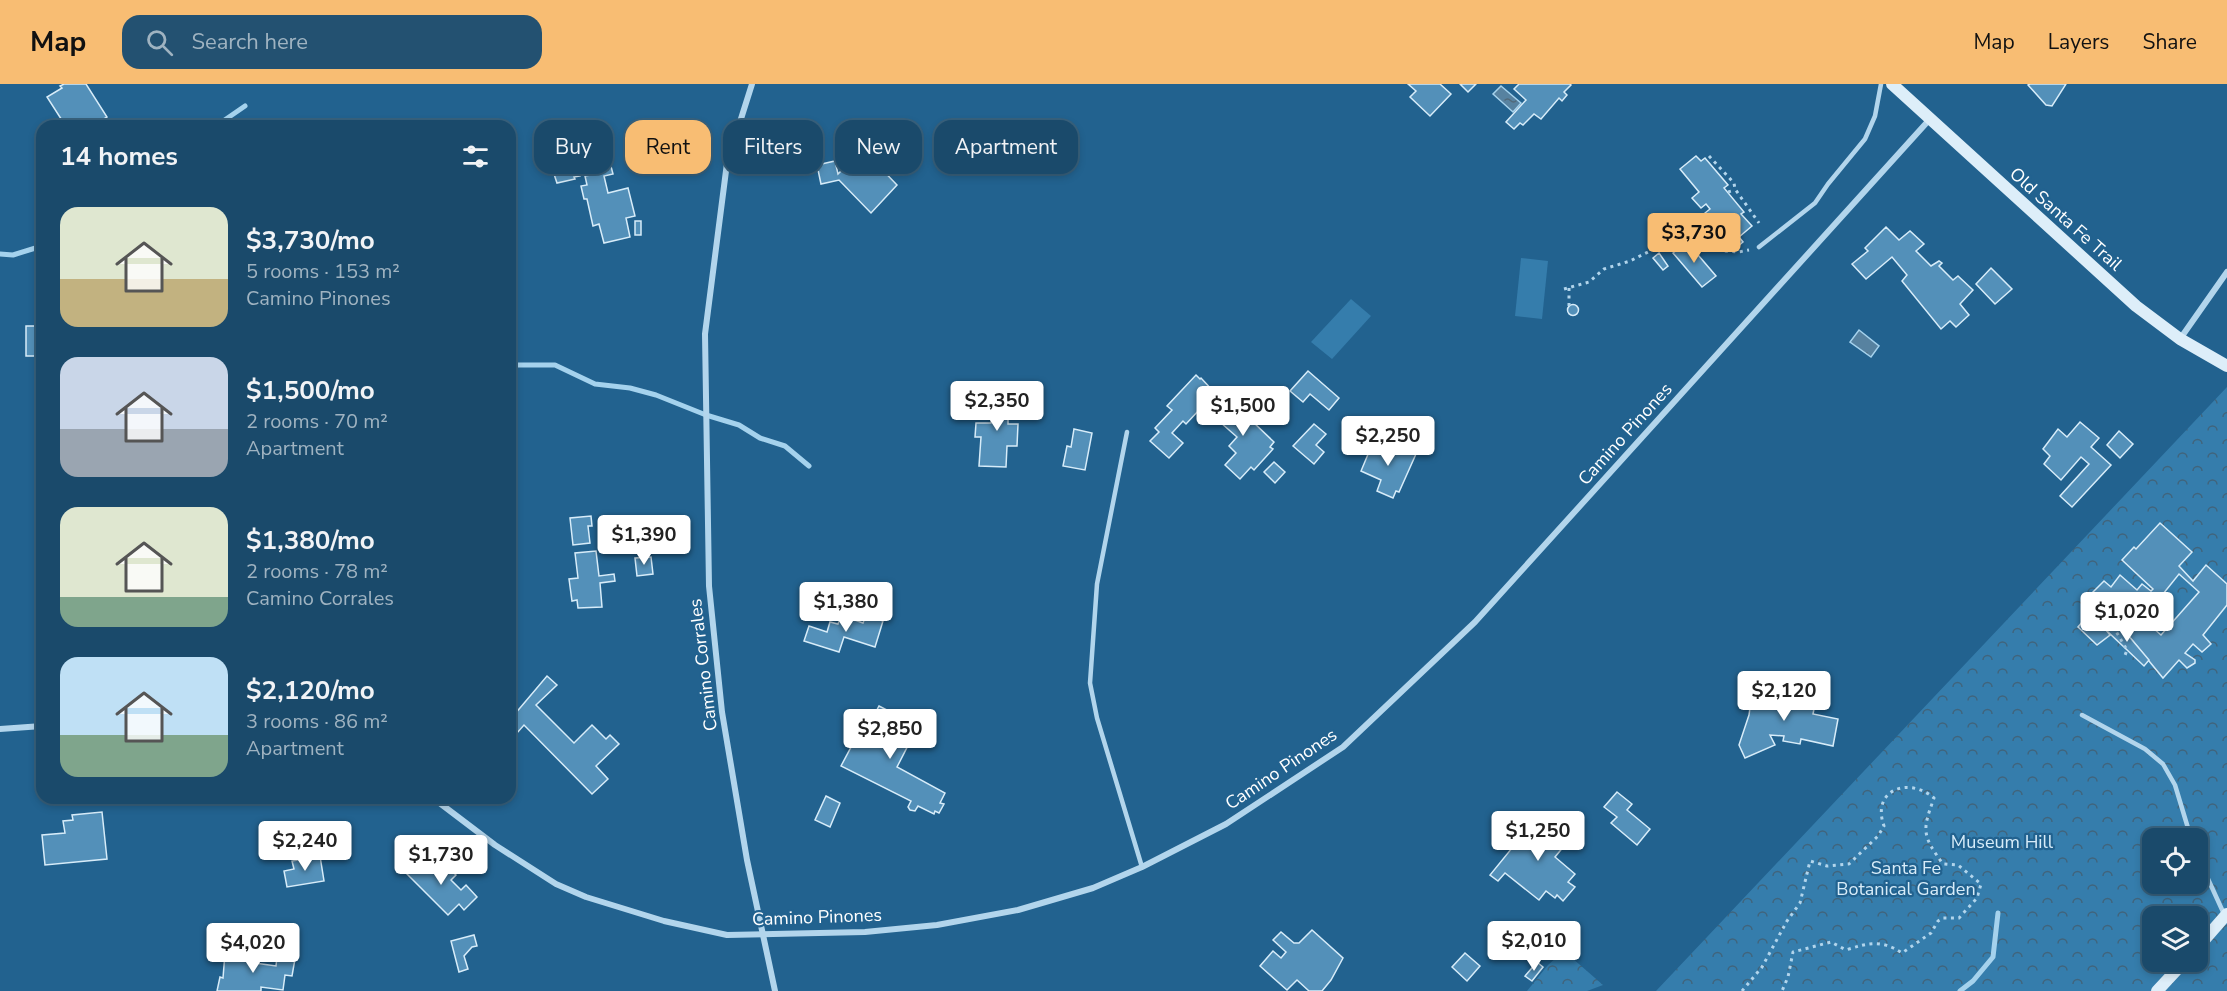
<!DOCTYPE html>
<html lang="en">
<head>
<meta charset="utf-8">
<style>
  :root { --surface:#1a4a6b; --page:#235171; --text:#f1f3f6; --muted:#9fb3c1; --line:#38627e; --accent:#f8bd73 }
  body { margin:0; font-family:"Nunito Sans",sans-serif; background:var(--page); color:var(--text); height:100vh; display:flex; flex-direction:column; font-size:22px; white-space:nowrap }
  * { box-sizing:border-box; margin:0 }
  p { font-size:20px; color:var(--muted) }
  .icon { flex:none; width:33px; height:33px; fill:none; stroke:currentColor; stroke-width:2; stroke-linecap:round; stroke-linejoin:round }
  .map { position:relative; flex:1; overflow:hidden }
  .details { position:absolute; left:36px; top:36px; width:480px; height:684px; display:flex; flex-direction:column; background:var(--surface); border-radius:18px; box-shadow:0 3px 9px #0003,0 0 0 2px var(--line) }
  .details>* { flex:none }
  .hud { position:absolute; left:534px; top:36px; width:570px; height:54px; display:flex; gap:12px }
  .controls { position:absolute; left:2142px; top:744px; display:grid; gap:12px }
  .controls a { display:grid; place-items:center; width:66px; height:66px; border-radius:12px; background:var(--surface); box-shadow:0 3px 9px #0003,0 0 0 2px var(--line); font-size:30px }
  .price { position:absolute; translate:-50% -51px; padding:0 14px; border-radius:6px; background:#fff; color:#222; font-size:20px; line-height:39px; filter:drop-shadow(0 2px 3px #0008) }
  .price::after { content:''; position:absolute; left:50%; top:36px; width:18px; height:14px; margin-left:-9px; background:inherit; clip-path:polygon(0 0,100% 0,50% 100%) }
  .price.on { background:var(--accent); color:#111 }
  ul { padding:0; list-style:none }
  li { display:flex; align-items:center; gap:18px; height:150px; padding:0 24px }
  li span { display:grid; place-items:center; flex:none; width:168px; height:120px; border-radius:18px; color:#555 }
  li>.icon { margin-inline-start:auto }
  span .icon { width:72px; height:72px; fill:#fffc; stroke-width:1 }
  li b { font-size:26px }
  h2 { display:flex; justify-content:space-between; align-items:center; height:72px; padding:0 24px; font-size:26px }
  .pill { padding:0 21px; border-radius:18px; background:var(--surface); box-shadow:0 3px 9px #0003,0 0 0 2px var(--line); font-size:21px; line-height:54px }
  .pill.on { background:var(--accent); color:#111 }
  header { display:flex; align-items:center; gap:36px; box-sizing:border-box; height:84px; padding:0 30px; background:var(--accent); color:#111 }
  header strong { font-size:28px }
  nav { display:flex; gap:33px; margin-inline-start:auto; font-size:21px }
  .search { width:420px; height:54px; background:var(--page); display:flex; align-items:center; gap:15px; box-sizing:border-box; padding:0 21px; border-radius:18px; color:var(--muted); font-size:22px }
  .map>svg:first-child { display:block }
  .green { fill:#357dac }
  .forest { fill:url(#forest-crowns); fill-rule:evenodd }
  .water { fill:url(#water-ripples); stroke:#a5d2ed; stroke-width:1.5 }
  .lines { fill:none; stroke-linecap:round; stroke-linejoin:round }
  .stream { stroke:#a5d2ed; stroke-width:5 }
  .building { fill:#5390b9; stroke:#d7ecf9; stroke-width:1.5; fill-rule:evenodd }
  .path { stroke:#b2d5ec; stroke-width:3; stroke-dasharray:3 4.5; stroke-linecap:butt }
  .lane { stroke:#b2d5ec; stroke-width:4.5 }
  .street { stroke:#b2d5ec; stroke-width:6 }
  .secondary { stroke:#ddeef9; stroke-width:12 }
  .labels { text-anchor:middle; stroke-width:4.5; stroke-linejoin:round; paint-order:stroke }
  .street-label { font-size:18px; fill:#fff; stroke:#22628f }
  .park-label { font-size:18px; fill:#d7ecf9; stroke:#22628f }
</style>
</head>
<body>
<header>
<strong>Map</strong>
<div class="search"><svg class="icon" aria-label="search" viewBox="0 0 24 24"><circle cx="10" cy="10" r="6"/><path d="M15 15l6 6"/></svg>Search here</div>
<nav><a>Map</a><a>Layers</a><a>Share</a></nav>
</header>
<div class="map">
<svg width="2227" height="907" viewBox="0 0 2227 907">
  <defs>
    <pattern id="forest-crowns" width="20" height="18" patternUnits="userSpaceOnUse" patternTransform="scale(1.5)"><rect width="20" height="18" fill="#357dac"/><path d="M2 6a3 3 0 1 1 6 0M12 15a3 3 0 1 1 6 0" fill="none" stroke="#40647c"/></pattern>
    <pattern id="water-ripples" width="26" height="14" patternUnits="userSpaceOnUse" patternTransform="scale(1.5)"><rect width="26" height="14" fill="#5782a0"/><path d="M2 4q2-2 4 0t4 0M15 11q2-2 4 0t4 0" fill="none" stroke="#526a7a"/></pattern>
  </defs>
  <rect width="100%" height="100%" fill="#22628f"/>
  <g class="green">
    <path d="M1521,174L1548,177L1542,235L1515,232Z"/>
    <path d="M1351,215L1371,232L1332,275L1311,258Z"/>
  </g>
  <g class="forest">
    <path d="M2227,303V907H1656ZM2152,754H2198V800H2152ZM2152,832H2198V878H2152Z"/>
    <path d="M1564,867L1603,901L1587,907H1527L1548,881Z"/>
  </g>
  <g class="water">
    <path d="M1501,2L1521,19L1513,28L1493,10Z"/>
    <path d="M1859,246L1879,262L1871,273L1850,258Z"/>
  </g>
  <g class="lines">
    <g class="stream">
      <path d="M216,42L245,22"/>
      <path d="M0,170L13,171L42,162"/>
      <path d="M510,281H555L595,300L630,304L656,311L706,331L739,341L760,354L785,362L809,382"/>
      <path d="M1960,907L1973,897L1993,873L1998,829"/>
    </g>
  </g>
  <g class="building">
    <path d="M64,0H86L107,33L93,42H72L70,39L65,41L47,13L62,4L60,2Z"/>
    <path d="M1408,0H1440L1451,10L1430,32L1410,13L1416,7Z"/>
    <path d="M1460,0H1476L1468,8Z"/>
    <path d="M1519,0H1570L1571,1L1564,8L1567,11L1562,17L1559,14L1541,35L1534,30L1523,41L1520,39L1514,45L1506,38L1526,16L1514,5Z"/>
    <path d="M2030,0H2066L2052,22L2046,21L2028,1Z"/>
    <path d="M573,70L580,92L574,93L575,95L557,99L550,78L561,75L560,73Z"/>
    <path d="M1696,72L1701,77L1705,74L1728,101L1724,104L1744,128L1741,130L1752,142L1739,153L1743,158L1737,163L1724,147L1721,149L1705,129L1710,125L1706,120L1701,124L1692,114L1699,108L1680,85Z"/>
    <path d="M609,75L613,90L604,92L608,109L628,104L635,132L626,134L630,153L604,159L599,140L593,142L587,115H584L581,102L587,101L585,92L591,91L588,80Z"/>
    <path d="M873,76L897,101L871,129L839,96L821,100L817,81L835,77L838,90L849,79L860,88Z"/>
    <rect x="635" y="137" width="6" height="14"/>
    <path d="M1886,143L1899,156L1910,147L1924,160L1916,167L1931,182L1939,177L1942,179L1939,182L1953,196L1958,192L1973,206L1960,220L1969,231L1956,243L1950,237L1941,245L1902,197L1907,191L1892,173L1866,195L1852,180L1868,167L1865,164Z"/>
    <path d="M1687,158L1716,192L1702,203L1673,169Z"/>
    <path d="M1659,169L1668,182L1663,186L1653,174Z"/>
    <path d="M1991,184L2012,205L1995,220L1976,200Z"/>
    <circle cx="1573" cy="226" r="5.5"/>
    <path d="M26,242H41L42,272H26Z"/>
    <path d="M1308,287L1339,314L1329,326L1310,310L1303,318L1290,307Z"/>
    <path d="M1196,291L1200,295L1201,294L1215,309L1186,340L1183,337L1172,349L1183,359L1169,374L1150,357L1159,348L1155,344L1172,326L1167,322Z"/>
    <path d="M990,308L1012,309L1011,327H1008V340H1018L1017,362H1007L1006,383L979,382L981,353H975L976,339H991L992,326H989Z"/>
    <path d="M1230,311L1255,334L1252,337L1274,358L1270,363L1273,365L1254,386L1251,383L1240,395L1225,381L1236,369L1229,362L1237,353L1212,331Z"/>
    <path d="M2080,338L2099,354L2091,363L2111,381L2072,423L2060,412L2089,380L2081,373L2061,396L2044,380L2050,372L2043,365L2058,345L2067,353Z"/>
    <path d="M1314,340L1326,350L1316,361L1324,368L1314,380L1293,362Z"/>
    <path d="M1074,345L1092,349L1085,386L1063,382L1067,362L1071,363Z"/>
    <path d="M2119,347L2133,360L2120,374L2107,361Z"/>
    <path d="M1374,356L1404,369L1405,366L1416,370L1399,408L1396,407L1393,414L1377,407L1381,396L1361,387Z"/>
    <path d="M1274,378L1285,388L1275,399L1264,388Z"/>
    <path d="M591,432L592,442H588L590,459L573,461L570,434Z"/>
    <path d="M2160,439L2192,468L2179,482L2193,497L2206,481L2227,500V521L2203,551L2211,560L2202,568L2193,560L2185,569L2195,576V579L2187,584L2179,576L2163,594L2117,538L2106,546L2110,551L2097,561L2078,543L2088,531L2083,526L2096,511L2093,508L2104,497L2111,503L2120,491L2137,506L2142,500L2151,507L2153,505L2122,476L2134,463L2136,465ZM2179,490L2199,508L2161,551L2143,535Z"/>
    <path d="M596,467L599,492L614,490L615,497L600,499L602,523L578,524L577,516L572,517L569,495L578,494L575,469Z"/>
    <path d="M651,473L653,490L637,492L635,474Z"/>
    <path d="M841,531L863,539L866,531L883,537L875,563L844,553L839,568L804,557L809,542L827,548L830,538L838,540Z"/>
    <path d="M2117,538L2149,576L2144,582L2106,546Z"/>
    <path d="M547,592L557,601L536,621L574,659L592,641L606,655L610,651L619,660L596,682L608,695L592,710L524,641L517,649L510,642V626L514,631Z"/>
    <path d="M1753,603L1816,615L1813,630L1838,635L1833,662L1801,655L1800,660L1783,657L1784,652L1770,651L1775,661L1745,674L1739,661L1749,631Z"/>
    <path d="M879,622L918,642L897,683L945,709L940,719L944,720L939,729L935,727L934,730L918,722L915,727L910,726L908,723L911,717L841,682L867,633L872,635Z"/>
    <path d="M1617,708L1632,720L1627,726L1650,745L1637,761L1611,739L1617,733L1604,723Z"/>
    <path d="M826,712L840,719L830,743L815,736Z"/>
    <path d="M102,728L107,775L45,781L42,751L65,749L63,737L73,736L72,731Z"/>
    <path d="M1539,731L1569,756L1555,773L1575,790L1568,798L1575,803L1563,817L1557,811L1555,814L1546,807L1539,816L1505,789L1498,797L1490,791Z"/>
    <path d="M320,772L324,797L287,803L284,787L294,785L292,777Z"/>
    <path d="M434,774L444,784L446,782L456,791L451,796L461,806L466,801L477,813L464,826L459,820L448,831L406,789L420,775L426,782Z"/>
    <path d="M1312,846L1343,874L1331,896L1322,907H1309L1297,896L1287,906L1260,882L1273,867L1281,874L1286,868L1273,856L1281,848L1294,859H1299Z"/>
    <path d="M474,851L477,862L472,863L464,872L468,885L459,888L451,857Z"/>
    <path d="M225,869L246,870L245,873L255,875V879L276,882L277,873L295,875L292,892L285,891L283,906L261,903V907H217L220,893L223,894Z"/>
    <path d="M1465,869L1480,882L1467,897L1452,883Z"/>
    <path d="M1537,878L1543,883L1532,897L1525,892Z"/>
  </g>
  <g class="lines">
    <g class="path">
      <path d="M1709,72L1734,99L1735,105L1759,139"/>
      <path d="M1728,108L1735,106"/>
      <path d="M1564,205L1589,198L1604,185L1630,177L1668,158L1674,166L1700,143L1724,167L1738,168L1749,166"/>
      <path d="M1569,222V204"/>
      <path d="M2113,542L2127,566L2124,574"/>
      <path d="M1742,907L1762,883L1787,837L1800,819L1810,777L1827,782L1849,780L1878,752L1884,742C1871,706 1908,692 1934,714C1922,747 1922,751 1943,780L1958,781L1981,800L1977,814L1959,834H1943L1938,837L1931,849L1902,869C1881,855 1868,859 1846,866L1831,858L1793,868L1788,893L1782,907"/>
    </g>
    <g class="lane">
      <path d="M1759,163L1815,119L1828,100L1865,55L1875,32L1881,0"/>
      <path d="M1127,348L1097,500L1090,599L1097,634L1142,783"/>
      <path d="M2082,631L2145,665L2163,680L2175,701L2191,754"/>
      <path d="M2198,773L2224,830"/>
    </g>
    <g class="street">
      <path d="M752,0L727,79L705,250L709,502L722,628L747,776L775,907"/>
      <path d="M2180,255L2227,188"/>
      <path d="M0,645L42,642"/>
      <path d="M433,714L495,761L556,800L586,813L664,837L727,851L865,848L937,841L1018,826L1093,804L1142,783L1226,740L1343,663L1475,538L1930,35"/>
    </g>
    <g class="secondary">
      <path d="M1892,0L2136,222L2180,255L2227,282"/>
      <path d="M2198,863L2227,830"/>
      <path d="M2157,907L2184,878"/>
    </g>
  </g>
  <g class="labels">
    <g class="street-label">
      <text transform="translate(2066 135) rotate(42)" y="6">Old Santa Fe Trail</text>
      <text transform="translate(1625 350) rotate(-48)" y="6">Camino Pinones</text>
      <text transform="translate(703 581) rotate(-97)" y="6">Camino Corrales</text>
      <text transform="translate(1281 685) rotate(-34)" y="6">Camino Pinones</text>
      <text transform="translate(817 833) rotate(-2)" y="6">Camino Pinones</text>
    </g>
    <g class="park-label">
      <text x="2002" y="764">Museum Hill</text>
      <text x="1906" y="790">Santa Fe<tspan x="1906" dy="21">Botanical Garden</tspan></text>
    </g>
  </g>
</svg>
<div class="controls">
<a><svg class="icon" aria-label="locate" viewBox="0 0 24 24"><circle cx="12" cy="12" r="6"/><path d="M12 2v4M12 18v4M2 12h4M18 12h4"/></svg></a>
<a><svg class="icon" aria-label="layers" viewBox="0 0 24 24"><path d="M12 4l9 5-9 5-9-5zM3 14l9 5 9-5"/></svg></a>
</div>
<b class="price on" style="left:1694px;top:180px">$3,730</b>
<b class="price" style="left:997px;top:348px">$2,350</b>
<b class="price" style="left:1243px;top:353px">$1,500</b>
<b class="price" style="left:1388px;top:383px">$2,250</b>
<b class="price" style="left:644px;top:482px">$1,390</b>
<b class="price" style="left:846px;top:549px">$1,380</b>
<b class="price" style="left:2127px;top:559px">$1,020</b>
<b class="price" style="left:1784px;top:638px">$2,120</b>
<b class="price" style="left:890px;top:676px">$2,850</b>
<b class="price" style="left:1538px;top:778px">$1,250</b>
<b class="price" style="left:305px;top:788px">$2,240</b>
<b class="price" style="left:441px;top:802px">$1,730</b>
<b class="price" style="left:1534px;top:888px">$2,010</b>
<b class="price" style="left:253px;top:890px">$4,020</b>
<div class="hud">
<a class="pill">Buy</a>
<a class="pill on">Rent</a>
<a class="pill">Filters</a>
<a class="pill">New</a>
<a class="pill">Apartment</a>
</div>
<section class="details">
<h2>14 homes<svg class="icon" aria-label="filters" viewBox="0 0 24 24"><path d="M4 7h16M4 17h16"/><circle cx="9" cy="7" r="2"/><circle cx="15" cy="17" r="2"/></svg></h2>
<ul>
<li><span style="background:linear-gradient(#dfe7d0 60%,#c2b280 0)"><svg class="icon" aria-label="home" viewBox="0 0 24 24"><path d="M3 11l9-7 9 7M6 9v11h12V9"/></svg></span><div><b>$3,730/mo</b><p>5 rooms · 153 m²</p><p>Camino Pinones</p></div></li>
<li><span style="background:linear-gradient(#c9d6e8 60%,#9aa5b1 0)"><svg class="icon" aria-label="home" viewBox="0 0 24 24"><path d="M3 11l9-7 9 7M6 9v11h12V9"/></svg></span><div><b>$1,500/mo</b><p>2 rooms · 70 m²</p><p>Apartment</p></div></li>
<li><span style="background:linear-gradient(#dfe7d0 75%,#7fa58c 0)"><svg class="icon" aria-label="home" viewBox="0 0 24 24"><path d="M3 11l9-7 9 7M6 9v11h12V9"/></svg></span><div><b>$1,380/mo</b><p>2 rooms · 78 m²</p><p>Camino Corrales</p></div></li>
<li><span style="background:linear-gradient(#bfe0f5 65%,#7fa58c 0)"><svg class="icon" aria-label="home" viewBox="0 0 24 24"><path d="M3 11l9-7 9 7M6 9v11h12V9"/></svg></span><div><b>$2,120/mo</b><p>3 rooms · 86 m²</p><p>Apartment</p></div></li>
</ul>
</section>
</div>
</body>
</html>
